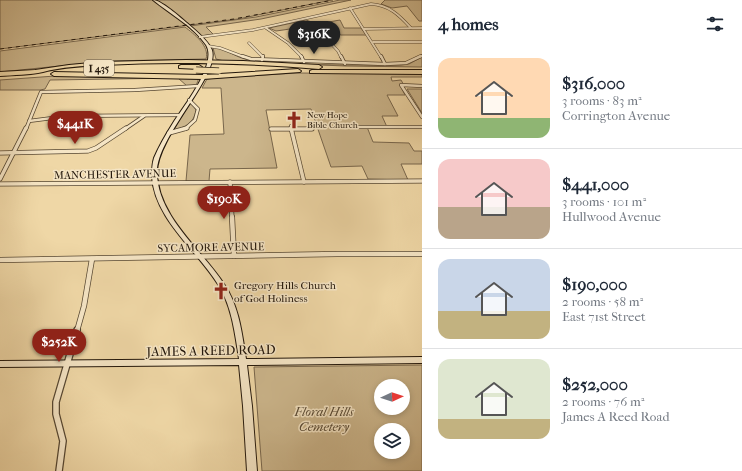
<!DOCTYPE html>
<html lang="en">
<head>
<meta charset="utf-8">
<style>
  :root { --surface:#fff; --page:#f6f6f7; --text:#1f2937; --muted:#747a83; --line:#e0e1e3; --accent:#8f2418 }
  body { margin:0; font-family:"IM FELL French Canon",serif; background:var(--page); color:var(--text); height:100vh; display:flex; flex-direction:column; font-size:15px; white-space:nowrap }
  * { box-sizing:border-box; margin:0 }
  p { font-size:13px; color:var(--muted) }
  .icon { flex:none; width:22px; height:22px; fill:none; stroke:currentColor; stroke-width:2; stroke-linecap:round; stroke-linejoin:round }
  .map { position:relative; flex:1; overflow:hidden }
  .drawer { display:flex; flex-direction:column; background:var(--surface); width:320px }
  .drawer>* { flex:none }
  .needle { width:26px; rotate:87deg }
  .fabs { position:absolute; left:374px; top:379px; display:grid; gap:8px }
  .fabs a { display:grid; place-items:center; width:36px; height:36px; border-radius:50%; background:var(--surface); box-shadow:0 2px 6px #0003; font-size:20px }
  .price { position:absolute; translate:-50% -34px; padding:0 9px; border-radius:14px; background:var(--accent); color:#fff; font-size:13px; line-height:26px; filter:drop-shadow(0 1px 2px #0008) }
  .price::after { content:''; position:absolute; left:50%; top:24px; width:12px; height:9px; margin-left:-6px; background:inherit; clip-path:polygon(0 0,100% 0,50% 100%) }
  .price.on { background:#222; color:#fff }
  ul { padding:0; list-style:none }
  li { display:flex; align-items:center; gap:12px; height:100px; padding:0 16px }
  li+li { border-top:1px solid var(--line) }
  li span { display:grid; place-items:center; flex:none; width:112px; height:80px; border-radius:12px; color:#555 }
  li>.icon { margin-inline-start:auto }
  span .icon { width:48px; height:48px; fill:#fffc; stroke-width:1 }
  li b { font-size:17px }
  h2 { display:flex; justify-content:space-between; align-items:center; height:48px; padding:0 16px; font-size:17px }
  main { display:flex; flex:1; min-height:0 }
  .map>svg:first-child { display:block }
  .green { fill:#ccb68c; stroke:#78664c; fill-rule:evenodd }
  .lines { fill:none; stroke-linecap:round; stroke-linejoin:round }
  .street-far4-casing { stroke:#564732; stroke-width:3 }
  .street-far3-casing { stroke:#564732; stroke-width:4 }
  .street-far2-casing { stroke:#564732; stroke-width:5 }
  .street-far1-casing { stroke:#564732; stroke-width:6 }
  .street-casing { stroke:#564732; stroke-width:8 }
  .secondary-casing { stroke:#23170b; stroke-width:2 }
  .highway-casing { stroke:#23170b; stroke-width:2 }
  .street-far4 { stroke:#f5e5c5; stroke-width:2 }
  .street-far3 { stroke:#f5e5c5; stroke-width:2.5 }
  .street-far2 { stroke:#f5e5c5; stroke-width:3.5 }
  .street-far1 { stroke:#f5e5c5; stroke-width:4.5 }
  .street { stroke:#f5e5c5; stroke-width:5.5 }
  .secondary { fill:#f5e5c5; fill-rule:evenodd }
  .highway { fill:#efd7a6; fill-rule:evenodd }
  .rail { stroke:#23170b; stroke-width:1; stroke-dasharray:4 4; stroke-linecap:butt }
  .highway-bridge-casing { stroke:#23170b; stroke-width:7; stroke-linecap:butt }
  .highway-bridge { stroke:#efd7a6; stroke-width:5.5 }
  .labels { text-anchor:middle; stroke-width:3; stroke-linejoin:round; paint-order:stroke }
  .far-poi-label { font-size:9px; fill:#23170b; stroke:#f5e5c5; text-anchor:start }
  .shield { fill:#f5e5c5; stroke:#625543; stroke-width:1 }
  .shield-label { font-size:10px; font-weight:bold; fill:#23170b }
  .street-label { font-size:11px; fill:#23170b; stroke:#f5e5c5 }
  .poi-label { font-size:11px; fill:#23170b; stroke:#f5e5c5; text-anchor:start }
  .near-street-label { font-size:13px; fill:#23170b; stroke:#f5e5c5 }
  .near-park-label { font-size:13px; font-style:italic; fill:#564732; stroke:#f5e5c5 }
</style>
</head>
<body>
<main>
<div class="map">
<svg width="422" height="471" viewBox="0 0 422 471">
  <rect width="100%" height="100%" fill="#efd7a6"/>
  <filter id="stains"><feTurbulence type="fractalNoise" baseFrequency=".005" numOctaves="4"/><feColorMatrix values="0 0 0 0 .2 0 0 0 0 .09 0 0 0 0 .02 0 0 0 .5 -.17"/></filter>
  <radialGradient id="worn" r=".72"><stop offset=".6" stop-color="#630" stop-opacity="0"/><stop offset="1" stop-color="#630" stop-opacity=".3"/></radialGradient>
  <g class="green">
    <path d="M0,0H332L238,19L0,49Z"/>
    <path d="M340,0H351L261,19L206,27L213,34L201,36L190,26L256,17Z"/>
    <path d="M385,0H422V21H419L407,6L392,8L381,4Z"/>
    <path d="M306,20L317,24L340,20L344,28H361L366,35H341L323,30L298,35L290,29L276,31L269,28Z"/>
    <path d="M185,27C194,34 210,46 206,59L109,61L0,72V51Z"/>
    <path d="M214,47C227,49 237,59 251,60C300,66 352,65 401,65L409,64L422,57V67L345,66L224,61L216,59L213,48Z"/>
    <path d="M297,73L422,74V77H391L392,81L401,80L405,87L402,89L405,95H387L398,116H382L387,127H367L373,142L409,143L414,151H422V164H401L408,180L368,179L362,166L331,167L311,109L266,110L277,168L210,169L209,181H186L190,135L224,134L221,88H202L207,79L216,78Z"/>
    <path d="M55,76L198,79V81L196,85L187,86L178,78L50,80L45,89L40,90H0V80Z"/>
    <path d="M407,89H422V113Z"/>
    <path d="M191,102L196,110C194,123 186,127 174,130H173Z"/>
    <path d="M422,365V471H262L254,367ZM381,386H403V408H381ZM381,430H403V452H381Z"/>
  </g>
  <g class="lines">
    <g class="street-far4-casing">
      <g id="street-far4">
        <path d="M350,8L381,57"/>
        <path d="M266,28L288,43L302,57"/>
        <path d="M364,29L422,28"/>
        <path d="M200,37L253,30L371,4C389,5 399,15 411,28"/>
        <path d="M326,38L338,51L341,57"/>
        <path d="M373,42H422"/>
        <path d="M249,43L263,57"/>
        <path d="M208,46L220,48L244,57"/>
        <path d="M419,57L422,56"/>
      </g>
    </g>
    <g class="street-far3-casing">
      <g id="street-far3">
        <path d="M242,56L251,59L385,64L406,63L421,56"/>
        <path d="M301,56L304,62"/>
        <path d="M341,56L345,64"/>
        <path d="M381,56L385,64"/>
        <path d="M262,60L263,56"/>
        <path d="M422,86L401,85L422,117"/>
        <path d="M29,121L68,116L179,115"/>
        <path d="M291,126L292,129"/>
        <path d="M352,127H422"/>
        <path d="M26,129L41,92L135,90L198,86"/>
        <path d="M125,129L144,116"/>
        <path d="M185,129L195,120L198,109L189,100"/>
      </g>
    </g>
    <g class="street-far2-casing">
      <g id="street-far2">
        <path d="M291,128L304,182"/>
        <path d="M271,129H312"/>
        <path d="M169,133L187,128"/>
        <path d="M0,153L88,151L96,148L126,128"/>
        <path d="M0,179L26,128"/>
        <path d="M230,182L232,218"/>
        <path d="M0,184L422,181"/>
      </g>
    </g>
    <g class="street-far1-casing">
      <g id="street-far1">
        <path d="M232,217L234,256"/>
        <path d="M0,260L337,254H422"/>
        <path d="M77,331L84,306L92,259"/>
      </g>
    </g>
    <g class="street-casing">
      <path id="street" d="M59,471L63,441L56,414V402L77,330"/>
    </g>
    <g class="secondary-casing">
      <path id="secondary" d="M153,0C161,0 180,17 187,23C195,30 208,40 212,50C220,76 157,136 157,172C157,216 202,250 224,284C239,306 242,333 246,359L422,357V363L247,365L252,406L257,471H247L243,406L239,365L0,367V361L239,359C235,334 232,307 219,286C198,251 154,219 152,176C152,170 152,164 154,158C159,146 166,134 173,123C183,107 218,64 206,45C193,26 170,14 153,0Z"/>
    </g>
    <g class="highway-casing">
      <g id="highway">
        <path d="M186,60L243,61L319,65L322,67L319,69C247,63 175,61 103,65C83,66 61,67 43,72C31,75 12,75 0,76V72L35,70L69,65L102,62Z"/>
        <path d="M181,65H199L202,67L199,69L179,68V66Z"/>
        <path d="M298,69L301,71L300,72L203,79L54,76L51,74L54,72L203,75Z"/>
        <path d="M312,70H422V74L310,73V71Z"/>
      </g>
    </g>
    <use href="#street-far4" class="street-far4"/>
    <use href="#street-far3" class="street-far3"/>
    <use href="#street-far2" class="street-far2"/>
    <use href="#street-far1" class="street-far1"/>
    <use href="#street" class="street"/>
    <use href="#secondary" class="secondary"/>
    <use href="#highway" class="highway"/>
    <path class="rail" d="M0,49L234,19L333,0"/>
    <g class="highway-bridge-casing">
      <path id="highway-bridge" d="M196,70L219,71"/>
    </g>
    <use href="#highway-bridge" class="highway-bridge"/>
  </g>
  <defs>
    <g id="church-bare" transform="scale(1.38)"><path d="M-1.2-6h2.4v3.5h3.3v2.4h-3.3V6h-2.4V-.1h-3.3v-2.4h3.3Z" fill="#8f2418" stroke="#f5e5c5" stroke-width="2.5" paint-order="stroke"/></g>
  </defs>
  <g fill-rule="evenodd">
    <use href="#church-bare" x="294" y="120"/>
    <use href="#church-bare" x="221" y="291"/>
  </g>
  <g class="labels">
    <g class="far-poi-label">
      <text x="307" y="118">New Hope<tspan x="307" dy="10">Bible Church</tspan></text>
    </g>
    <rect class="shield" x="84" y="60" width="30" height="16" rx="3"/>
    <g class="shield-label">
      <text x="99" y="72">I 435</text>
    </g>
    <g class="street-label">
      <text transform="translate(115 174) rotate(-1)" y="4">MANCHESTER AVENUE</text>
      <text transform="translate(211 247) rotate(-1)" y="4">SYCAMORE AVENUE</text>
    </g>
    <g class="poi-label">
      <text x="234" y="289">Gregory Hills Church<tspan x="234" dy="13">of God Holiness</tspan></text>
    </g>
    <g class="near-street-label">
      <text transform="translate(211 350) rotate(-1)" y="5">JAMES A REED ROAD</text>
    </g>
    <g class="near-park-label">
      <text x="324" y="416">Floral Hills<tspan x="324" dy="15">Cemetery</tspan></text>
    </g>
  </g>
  <rect width="100%" height="100%" filter="url(#stains)"/>
  <rect width="100%" height="100%" fill="url(#worn)"/>
</svg>
<div class="fabs">
<a><svg class="needle" viewBox="-14 -14 28 28"><path d="M0-13l5 13h-10z" fill="#e53935"/><path d="M0 13l5-13h-10z" fill="#747a83"/></svg></a>
<a><svg class="icon" aria-label="layers" viewBox="0 0 24 24"><path d="M12 4l9 5-9 5-9-5zM3 14l9 5 9-5"/></svg></a>
</div>
<b class="price on" style="left:314px;top:55px">$316K</b>
<b class="price" style="left:75px;top:145px">$441K</b>
<b class="price" style="left:224px;top:220px">$190K</b>
<b class="price" style="left:59px;top:363px">$252K</b>
</div>
<section class="drawer">
<h2>4 homes<svg class="icon" aria-label="filters" viewBox="0 0 24 24"><path d="M4 7h16M4 17h16"/><circle cx="9" cy="7" r="2"/><circle cx="15" cy="17" r="2"/></svg></h2>
<ul>
<li><span style="background:linear-gradient(#ffd9b3 75%,#8fb573 0)"><svg class="icon" aria-label="home" viewBox="0 0 24 24"><path d="M3 11l9-7 9 7M6 9v11h12V9"/></svg></span><div><b>$316,000</b><p>3 rooms · 83 m²</p><p>Corrington Avenue</p></div></li>
<li><span style="background:linear-gradient(#f6c9c9 60%,#b9a48a 0)"><svg class="icon" aria-label="home" viewBox="0 0 24 24"><path d="M3 11l9-7 9 7M6 9v11h12V9"/></svg></span><div><b>$441,000</b><p>3 rooms · 101 m²</p><p>Hullwood Avenue</p></div></li>
<li><span style="background:linear-gradient(#c9d6e8 65%,#c2b280 0)"><svg class="icon" aria-label="home" viewBox="0 0 24 24"><path d="M3 11l9-7 9 7M6 9v11h12V9"/></svg></span><div><b>$190,000</b><p>2 rooms · 58 m²</p><p>East 71st Street</p></div></li>
<li><span style="background:linear-gradient(#dfe7d0 75%,#c2b280 0)"><svg class="icon" aria-label="home" viewBox="0 0 24 24"><path d="M3 11l9-7 9 7M6 9v11h12V9"/></svg></span><div><b>$252,000</b><p>2 rooms · 76 m²</p><p>James A Reed Road</p></div></li>
</ul>
</section>
</main>
</body>
</html>
